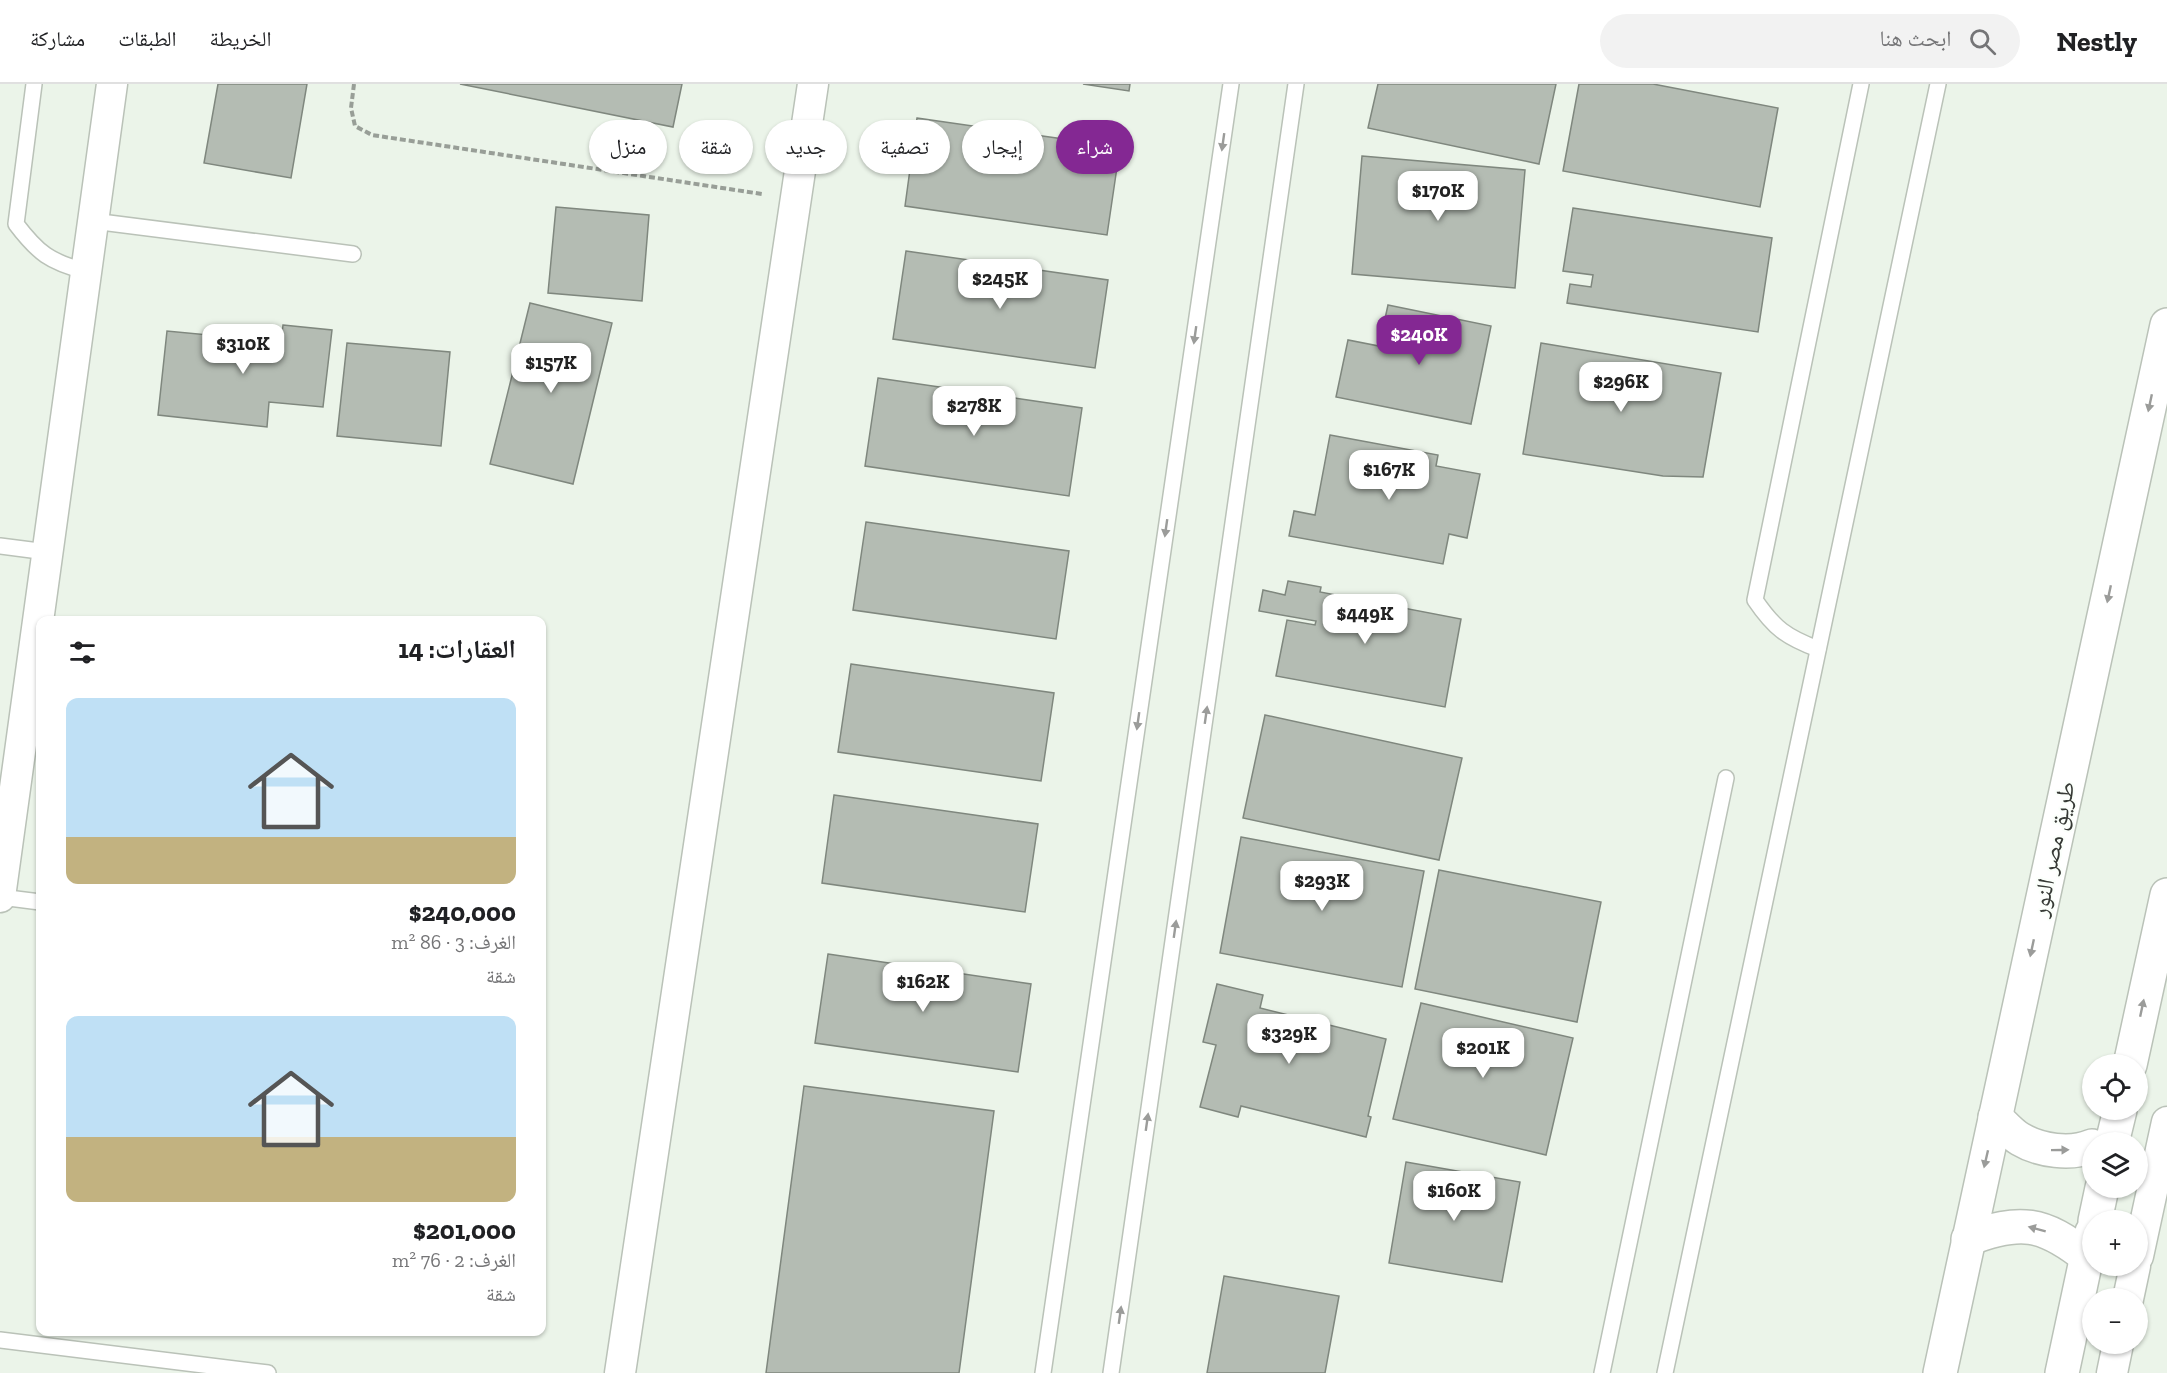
<!DOCTYPE html>
<html lang="ar">
<head>
<meta charset="utf-8">
<style>
  :root { --surface:#fff; --page:#f2f2f2; --text:#202124; --muted:#757577; --line:#e0e0e0; --accent:#842893 }
  body { margin:0; font-family:"Zilla Slab","Noto Naskh Arabic",serif; background:var(--page); color:var(--text); direction:rtl; height:100vh; display:flex; flex-direction:column; font-size:22px; white-space:nowrap }
  * { box-sizing:border-box; margin:0 }
  p { font-size:20px; color:var(--muted) }
  .icon { flex:none; width:33px; height:33px; fill:none; stroke:currentColor; stroke-width:2; stroke-linecap:round; stroke-linejoin:round }
  .map { position:relative; flex:1; overflow:hidden; direction:ltr }
  .drawer { position:absolute; left:36px; top:532px; width:510px; height:720px; display:flex; flex-direction:column; background:var(--surface); border-radius:12px; box-shadow:0 2px 4px #0004; direction:rtl }
  .drawer>* { flex:none }
  .banner { position:absolute; left:564px; top:36px; width:570px; height:54px; direction:rtl; display:flex; gap:12px }
  .buttons { position:absolute; left:2082px; top:970px; display:grid; gap:12px }
  .buttons a { display:grid; place-items:center; width:66px; height:66px; border-radius:50%; background:var(--surface); box-shadow:0 2px 4px #0004; font-size:30px }
  .price { position:absolute; translate:-50% -51px; padding:0 14px; border-radius:12px; background:#fff; color:#222; font-size:20px; line-height:39px; filter:drop-shadow(0 2px 3px #0008) }
  .price::after { content:''; position:absolute; left:50%; top:36px; width:18px; height:14px; margin-left:-9px; background:inherit; clip-path:polygon(0 0,100% 0,50% 100%) }
  .price.on { background:var(--accent); color:#fff }
  ul { padding:0; list-style:none }
  li { display:grid; align-content:center; gap:12px; height:318px; padding:0 30px }
  li span { display:grid; place-items:center; height:186px; border-radius:12px; color:#555 }
  li>.icon { margin-inline-start:auto }
  span .icon { width:108px; height:108px; fill:#fffc; stroke-width:1 }
  li b { font-size:26px }
  h2 { display:flex; justify-content:space-between; align-items:center; height:72px; padding:0 30px; font-size:26px }
  .pill { padding:0 21px; border-radius:27px; background:var(--surface); box-shadow:0 2px 4px #0004; font-size:21px; line-height:54px }
  .pill.on { background:var(--accent); color:#fff }
  header { display:flex; align-items:center; gap:36px; box-sizing:border-box; height:84px; padding:0 30px; background:var(--surface); border-bottom:2px solid var(--line) }
  header strong { font-size:28px }
  nav { display:flex; gap:33px; margin-inline-start:auto; font-size:21px }
  .search { width:420px; height:54px; background:var(--page); display:flex; align-items:center; gap:15px; box-sizing:border-box; padding:0 21px; border-radius:33px; color:var(--muted); font-size:22px }
  .map>svg:first-child { display:block }
  .building { fill:#b4bcb3; stroke:#7f877e; stroke-width:1.5 }
  .lines { fill:none; stroke-linecap:round; stroke-linejoin:round }
  .service-casing { stroke:#bac2b8; stroke-width:18 }
  .minor-casing { stroke:#bac2b8; stroke-width:33 }
  .tertiary-casing { stroke:#bac2b8; stroke-width:36 }
  .path { stroke:#989e97; stroke-width:4; stroke-dasharray:6 3; stroke-linecap:butt }
  .service { stroke:#fff; stroke-width:15 }
  .minor { stroke:#fff; stroke-width:30 }
  .tertiary { stroke:#fff; stroke-width:33 }
  .oneway { fill:#9b9c9a }
  .labels { text-anchor:middle; stroke-width:4.5; stroke-linejoin:round; paint-order:stroke }
  .street-label { font-size:24px; fill:#373a36; stroke:#fbfffb }
</style>
</head>
<body>
<header>
<strong>Nestly</strong>
<div class="search"><svg class="icon" aria-label="search" viewBox="0 0 24 24"><circle cx="10" cy="10" r="6"/><path d="M15 15l6 6"/></svg>ابحث هنا</div>
<nav><a>الخريطة</a><a>الطبقات</a><a>مشاركة</a></nav>
</header>
<div class="map">
<svg width="2167" height="1289" viewBox="0 0 2167 1289">
  <rect width="100%" height="100%" fill="#ebf4e9"/>
  <g class="building">
    <path d="M218,0H307L291,94L204,79Z"/>
    <path d="M460,0H682L673,43Z"/>
    <path d="M1083,0H1130L1129,7Z"/>
    <path d="M1378,0H1556L1539,80L1368,44Z"/>
    <path d="M1579,0H1653L1778,24L1760,123L1563,87Z"/>
    <path d="M917,34L1120,63L1107,151L905,122Z"/>
    <path d="M1362,72L1525,86L1515,204L1352,190Z"/>
    <path d="M556,123L649,131L642,217L548,209Z"/>
    <path d="M1573,124L1772,154L1758,248L1567,219L1570,200L1591,203L1593,191L1563,187Z"/>
    <path d="M906,167L1108,196L1095,284L893,255Z"/>
    <path d="M530,219L612,239L573,400L490,380Z"/>
    <path d="M1388,221L1491,242L1471,340L1336,313L1348,256L1379,262Z"/>
    <path d="M283,241L332,246L323,323L269,318L267,343L158,331L167,247L281,258Z"/>
    <path d="M347,259L450,268L441,362L337,352Z"/>
    <path d="M1541,259L1721,289L1703,393L1663,392L1523,370Z"/>
    <path d="M878,294L1082,324L1069,412L865,382Z"/>
    <path d="M1330,351L1438,371L1436,382L1480,390L1467,454L1449,450L1443,480L1289,452L1294,427L1315,431Z"/>
    <path d="M866,438L1069,467L1056,555L853,526Z"/>
    <path d="M1288,497L1321,503L1320,508L1461,535L1445,623L1276,592L1287,536L1315,541L1316,537L1259,527L1263,506L1285,511Z"/>
    <path d="M851,580L1054,609L1041,697L838,668Z"/>
    <path d="M1265,631L1462,674L1439,776L1243,734Z"/>
    <path d="M834,711L1038,740L1025,828L822,799Z"/>
    <path d="M1241,753L1424,787L1402,903L1220,869Z"/>
    <path d="M1439,786L1601,818L1577,938L1415,905Z"/>
    <path d="M828,870L1031,900L1018,988L815,959Z"/>
    <path d="M1217,900L1263,911L1260,924L1386,955L1368,1032L1371,1033L1366,1053L1241,1022L1238,1033L1200,1023L1216,961L1203,958Z"/>
    <path d="M1421,919L1573,954L1546,1071L1393,1035Z"/>
    <path d="M804,1002L994,1027L959,1289H766Z"/>
    <path d="M1406,1078L1520,1098L1502,1198L1389,1179Z"/>
    <path d="M1224,1192L1339,1212L1325,1289H1207Z"/>
  </g>
  <g class="lines">
    <g class="service-casing">
      <g id="service">
        <path d="M34,0L16,140C38,169 50,178 85,187"/>
        <path d="M93,137L353,170"/>
        <path d="M0,462L47,468"/>
        <path d="M1818,565C1786,553 1774,544 1755,516L1861,0"/>
        <path d="M0,813L40,818"/>
        <path d="M0,1256L268,1289"/>
        <path d="M1043,1289L1231,0"/>
        <path d="M1111,1289L1296,0"/>
        <path d="M1602,1289L1726,694"/>
        <path d="M1665,1289L1938,0"/>
      </g>
    </g>
    <g class="minor-casing">
      <g id="minor">
        <path d="M0,813L112,0"/>
        <path d="M2138,1172L2167,1038"/>
        <path d="M2128,1215L2135,1182"/>
        <path d="M620,1289L813,0"/>
        <path d="M2112,1289L2118,1260"/>
      </g>
    </g>
    <g class="tertiary-casing">
      <g id="tertiary">
        <path d="M2130,981L2167,811"/>
        <path d="M1995,1033C2003,1040 2011,1050 2020,1055C2040,1067 2071,1071 2092,1062"/>
        <path d="M2112,1059L2120,1026"/>
        <path d="M2095,1137L2102,1104"/>
        <path d="M1968,1155C2020,1135 2043,1138 2087,1173"/>
        <path d="M1940,1289L2167,241"/>
        <path d="M2062,1289L2092,1148"/>
      </g>
    </g>
    <path class="path" d="M354,0L351,24L355,42L372,51L762,110"/>
    <use href="#service" class="service"/>
    <use href="#minor" class="minor"/>
    <use href="#tertiary" class="tertiary"/>
  </g>
  <defs><path id="oneway-solid" d="M-6-.8H1V-3.2L6.5 0L1 3.2V.8H-6Z" transform="scale(1.5)"/></defs>
  <g class="oneway">
    <use href="#oneway-solid" transform="translate(1223 58) rotate(98)"/>
    <use href="#oneway-solid" transform="translate(1195 251) rotate(98)"/>
    <use href="#oneway-solid" transform="translate(2150 319) rotate(102)"/>
    <use href="#oneway-solid" transform="translate(1166 444) rotate(98)"/>
    <use href="#oneway-solid" transform="translate(2109 510) rotate(102)"/>
    <use href="#oneway-solid" transform="translate(1206 631) rotate(-82)"/>
    <use href="#oneway-solid" transform="translate(1138 637) rotate(98)"/>
    <use href="#oneway-solid" transform="translate(1175 845) rotate(-82)"/>
    <use href="#oneway-solid" transform="translate(2032 864) rotate(102)"/>
    <use href="#oneway-solid" transform="translate(2142 924) rotate(-78)"/>
    <use href="#oneway-solid" transform="translate(1147 1038) rotate(-82)"/>
    <use href="#oneway-solid" transform="translate(2060 1066) rotate(-1)"/>
    <use href="#oneway-solid" transform="translate(1986 1075) rotate(103)"/>
    <use href="#oneway-solid" transform="translate(2037 1145) rotate(-165)"/>
    <use href="#oneway-solid" transform="translate(1120 1231) rotate(-82)"/>
  </g>
  <g class="labels">
    <g class="street-label">
      <text transform="translate(2053 765) rotate(-78)" y="8">طريق مصر النور</text>
    </g>
  </g>
</svg>
<div class="buttons">
<a><svg class="icon" aria-label="locate" viewBox="0 0 24 24"><circle cx="12" cy="12" r="6"/><path d="M12 2v4M12 18v4M2 12h4M18 12h4"/></svg></a>
<a><svg class="icon" aria-label="layers" viewBox="0 0 24 24"><path d="M12 4l9 5-9 5-9-5zM3 14l9 5 9-5"/></svg></a>
<a>+</a>
<a>−</a>
</div>
<b class="price" style="left:1438px;top:138px">$170K</b>
<b class="price" style="left:1000px;top:226px">$245K</b>
<b class="price on" style="left:1419px;top:282px">$240K</b>
<b class="price" style="left:243px;top:291px">$310K</b>
<b class="price" style="left:551px;top:310px">$157K</b>
<b class="price" style="left:1621px;top:329px">$296K</b>
<b class="price" style="left:974px;top:353px">$278K</b>
<b class="price" style="left:1389px;top:417px">$167K</b>
<b class="price" style="left:1365px;top:561px">$449K</b>
<b class="price" style="left:1322px;top:828px">$293K</b>
<b class="price" style="left:923px;top:929px">$162K</b>
<b class="price" style="left:1289px;top:981px">$329K</b>
<b class="price" style="left:1483px;top:995px">$201K</b>
<b class="price" style="left:1454px;top:1138px">$160K</b>
<div class="banner">
<a class="pill on">شراء</a>
<a class="pill">إيجار</a>
<a class="pill">تصفية</a>
<a class="pill">جديد</a>
<a class="pill">شقة</a>
<a class="pill">منزل</a>
</div>
<section class="drawer">
<h2>العقارات: 14<svg class="icon" aria-label="filters" viewBox="0 0 24 24"><path d="M4 7h16M4 17h16"/><circle cx="9" cy="7" r="2"/><circle cx="15" cy="17" r="2"/></svg></h2>
<ul>
<li><span style="background:linear-gradient(#bfe0f5 75%,#c2b280 0)"><svg class="icon" aria-label="home" viewBox="0 0 24 24"><path d="M3 11l9-7 9 7M6 9v11h12V9"/></svg></span><div><b>$240,000</b><p>الغرف: 3 · 86 m²</p><p>شقة</p></div></li>
<li><span style="background:linear-gradient(#bfe0f5 65%,#c2b280 0)"><svg class="icon" aria-label="home" viewBox="0 0 24 24"><path d="M3 11l9-7 9 7M6 9v11h12V9"/></svg></span><div><b>$201,000</b><p>الغرف: 2 · 76 m²</p><p>شقة</p></div></li>
</ul>
</section>
</div>
</body>
</html>
